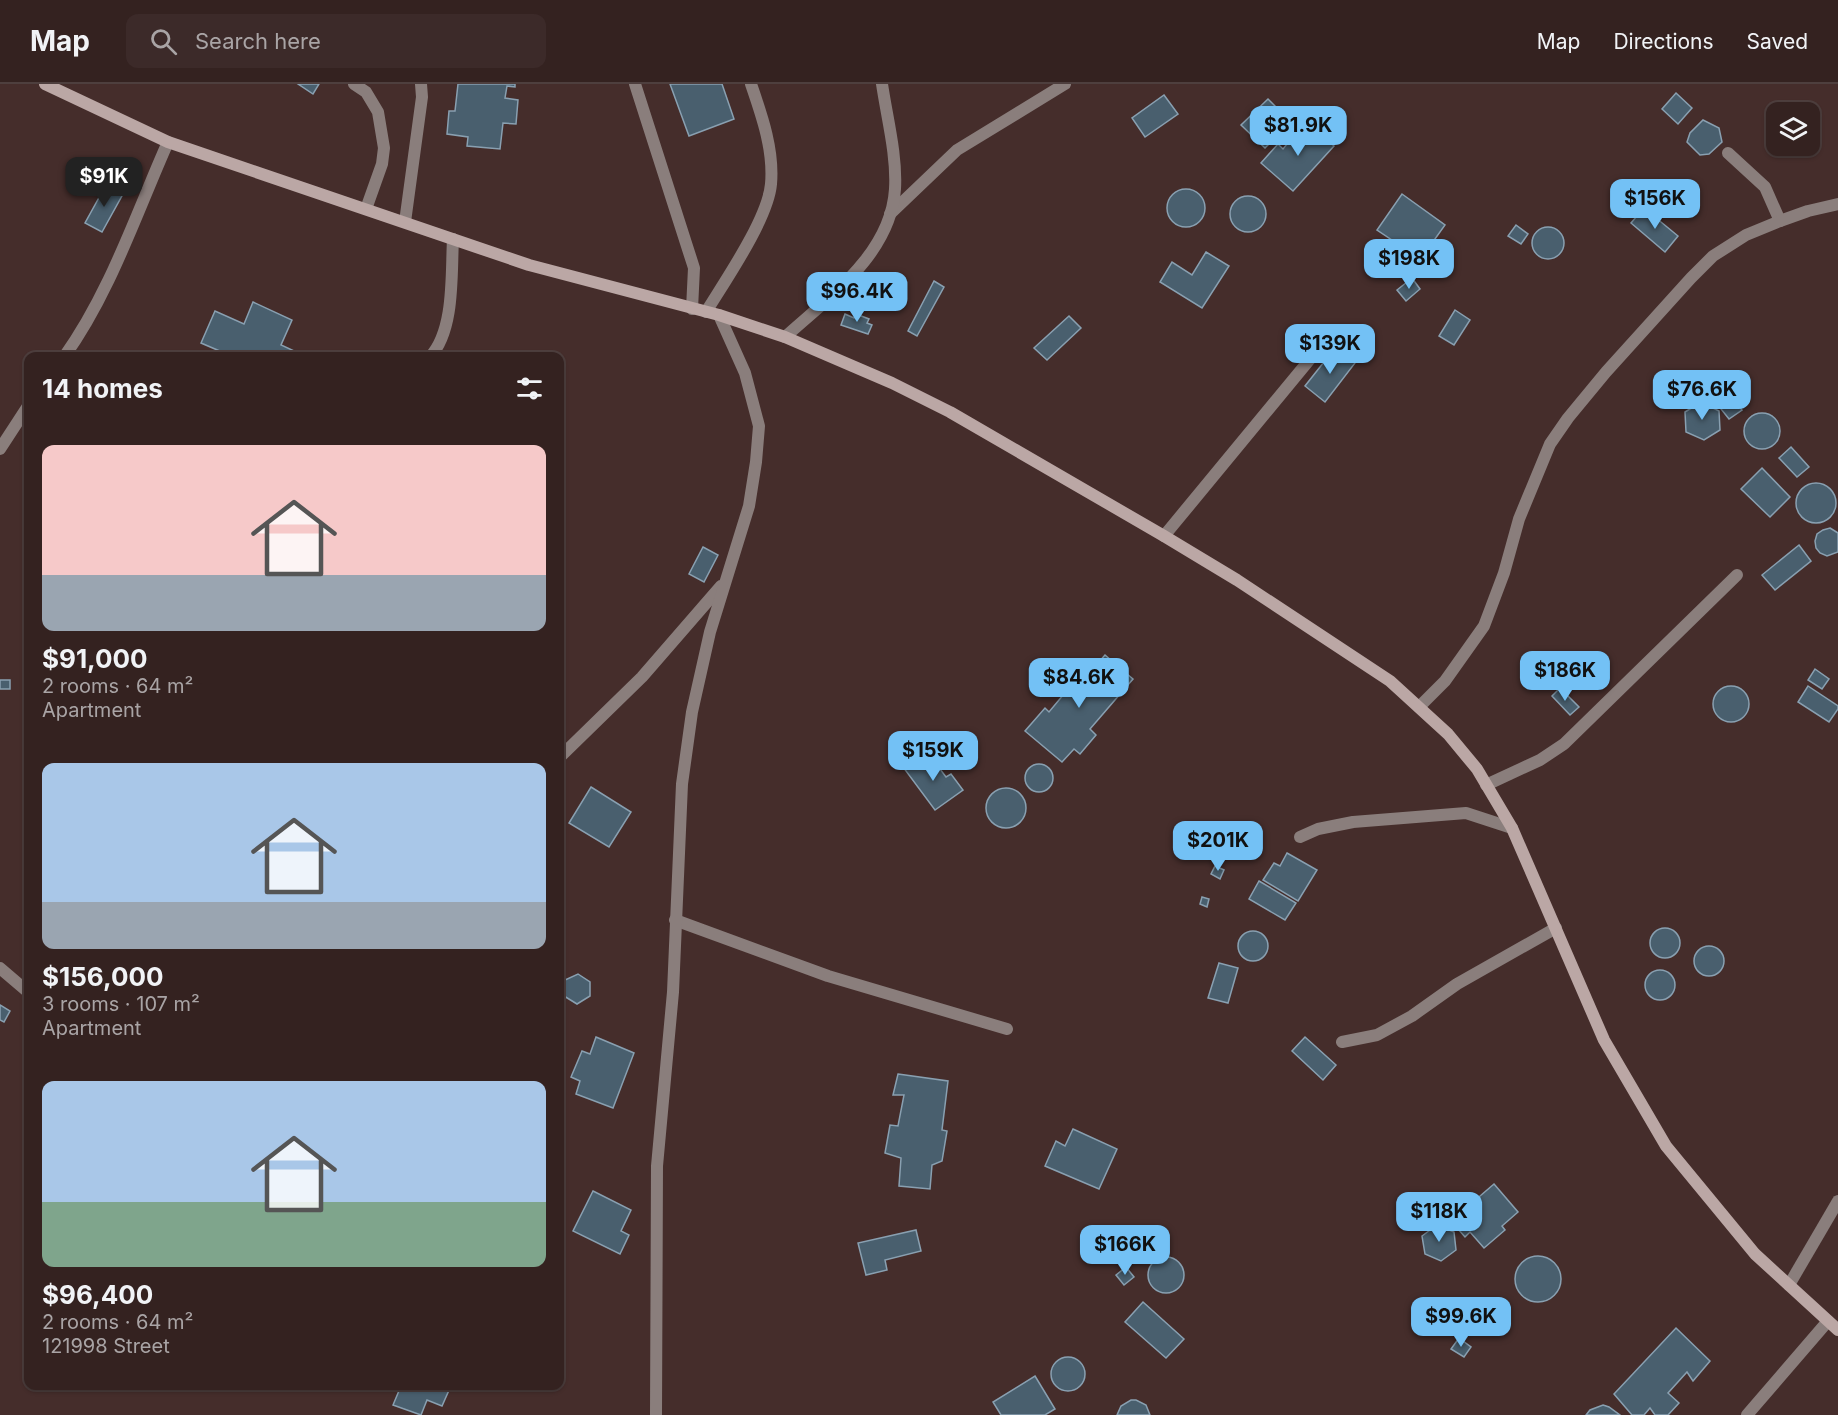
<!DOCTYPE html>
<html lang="en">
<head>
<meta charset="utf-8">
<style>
  :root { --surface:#342220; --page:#3c2a29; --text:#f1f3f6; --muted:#a9a4a5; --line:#4e3f3e; --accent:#73c1f5 }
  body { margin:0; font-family:Inter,sans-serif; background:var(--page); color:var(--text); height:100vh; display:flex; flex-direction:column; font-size:22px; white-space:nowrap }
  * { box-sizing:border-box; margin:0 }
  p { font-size:20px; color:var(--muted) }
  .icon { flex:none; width:33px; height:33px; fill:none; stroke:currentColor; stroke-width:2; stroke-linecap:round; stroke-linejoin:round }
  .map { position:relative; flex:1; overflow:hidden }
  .panel { position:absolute; left:24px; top:268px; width:540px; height:1038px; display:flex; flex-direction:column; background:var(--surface); border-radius:12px; box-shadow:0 2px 4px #0004,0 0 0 2px var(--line) }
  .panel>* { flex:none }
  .fabs { position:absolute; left:1766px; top:18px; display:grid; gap:12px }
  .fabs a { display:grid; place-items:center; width:54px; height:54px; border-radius:12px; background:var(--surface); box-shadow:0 2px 4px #0004,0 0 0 2px var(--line); font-size:30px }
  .price { position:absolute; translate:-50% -51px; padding:0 14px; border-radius:12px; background:var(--accent); color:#111; font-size:20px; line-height:39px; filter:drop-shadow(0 2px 3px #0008) }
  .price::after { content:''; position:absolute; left:50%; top:36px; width:18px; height:14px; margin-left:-9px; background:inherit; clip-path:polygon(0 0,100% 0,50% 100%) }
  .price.on { background:#222; color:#fff }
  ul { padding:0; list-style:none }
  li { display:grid; align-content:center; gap:12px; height:318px; padding:0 18px }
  li span { display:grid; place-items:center; height:186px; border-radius:12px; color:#555 }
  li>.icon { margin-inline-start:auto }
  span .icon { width:108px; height:108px; fill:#fffc; stroke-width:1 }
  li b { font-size:26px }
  h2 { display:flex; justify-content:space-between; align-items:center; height:72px; padding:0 18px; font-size:26px }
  header { display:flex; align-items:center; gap:36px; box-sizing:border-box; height:84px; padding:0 30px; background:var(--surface); border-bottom:2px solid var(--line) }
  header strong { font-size:28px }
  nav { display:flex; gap:33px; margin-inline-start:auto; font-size:21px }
  .search { width:420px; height:54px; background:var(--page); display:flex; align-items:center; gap:15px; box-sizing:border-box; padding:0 21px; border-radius:12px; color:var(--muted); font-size:22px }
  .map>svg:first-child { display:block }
  .building { fill:#495f6e; stroke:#89a0b1; stroke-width:1.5 }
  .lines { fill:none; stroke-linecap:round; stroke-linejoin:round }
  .lane { stroke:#8a7e7c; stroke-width:12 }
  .street { stroke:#8a7e7c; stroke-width:12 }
  .secondary { stroke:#bba7a5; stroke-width:12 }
</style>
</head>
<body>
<header>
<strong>Map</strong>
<div class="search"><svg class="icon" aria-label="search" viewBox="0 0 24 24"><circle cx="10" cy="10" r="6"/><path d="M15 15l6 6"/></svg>Search here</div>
<nav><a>Map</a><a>Directions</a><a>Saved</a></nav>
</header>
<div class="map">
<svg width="1838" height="1331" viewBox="0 0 1838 1331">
  <rect width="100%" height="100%" fill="#452d2b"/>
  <g class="building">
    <path d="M298,0H319L313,10Z"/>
    <path d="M458,0H515V3L507,2L505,14L518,16L516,40L503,39L500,65L467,62L468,53L447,50L449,27H455Z"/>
    <path d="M670,0H722L734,35L689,52Z"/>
    <path d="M1676,9L1692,24L1678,40L1662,25Z"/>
    <path d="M1164,11L1178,30L1145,53L1132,34Z"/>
    <path d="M1268,15L1291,38L1265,64L1241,41Z"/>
    <path d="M1703,36L1719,44L1722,58L1709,70L1700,71L1687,58L1690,49Z"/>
    <path d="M1310,40L1334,62L1293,107L1261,79L1278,60L1283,65L1297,48L1300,51Z"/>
    <path d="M106,101L123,110L102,148L85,139Z"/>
    <circle cx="1186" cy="124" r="19"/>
    <path d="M1402,110L1445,141L1425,169L1420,166L1416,172L1377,146Z"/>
    <circle cx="1248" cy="130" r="18"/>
    <path d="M1644,124L1678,152L1665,168L1631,139Z"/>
    <path d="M1516,141L1528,150L1521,160L1508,152Z"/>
    <circle cx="1548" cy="159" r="16"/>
    <path d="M1206,168L1229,182L1202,224L1160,198L1172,178L1192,191Z"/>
    <path d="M1412,194L1420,205L1406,217L1397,206Z"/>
    <path d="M934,197L944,203L917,252L908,247Z"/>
    <path d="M253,218L292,236L281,261L307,273H228L229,271L201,259L215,227L244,240Z"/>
    <path d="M1455,226L1470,236L1454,261L1439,252Z"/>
    <path d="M845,230L854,234L856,230L869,235L867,239L872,241L868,250L841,241Z"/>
    <path d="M1069,232L1081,244L1047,276L1034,264Z"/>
    <path d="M1335,264L1355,279L1325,318L1305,302Z"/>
    <path d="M1734,316L1742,326L1729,335L1721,325Z"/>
    <path d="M1701,318L1719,327L1720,346L1704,356L1686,348L1685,328Z"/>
    <circle cx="1762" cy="347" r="18"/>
    <path d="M1791,363L1809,383L1797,393L1779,374Z"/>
    <path d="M1762,384L1790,413L1770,433L1741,405Z"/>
    <circle cx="1816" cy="419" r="20"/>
    <path d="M1830,444L1838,449V468L1827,472L1820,469L1816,464L1815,457L1817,450L1823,446Z"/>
    <path d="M1799,461L1811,477L1775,506L1762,491Z"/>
    <path d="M703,463L718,471L704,498L689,490Z"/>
    <path d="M1105,571L1133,595L1090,645L1096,651L1080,670L1074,665L1062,678L1025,647L1045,624L1049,628L1064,610L1060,606L1076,586L1085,594Z"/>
    <path d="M1815,585L1829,595L1822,605L1808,596Z"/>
    <rect x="0" y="596" width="10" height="9"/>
    <path d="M1808,602L1838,622V625L1829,638L1798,618Z"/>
    <circle cx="1731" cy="620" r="18"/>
    <path d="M1560,604L1579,623L1570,631L1552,612Z"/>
    <path d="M920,670L929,681L934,677L946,693L951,690L963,706L935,726L903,683Z"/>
    <circle cx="1039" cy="694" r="14"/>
    <path d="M591,703L631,728L609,763L569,739Z"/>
    <circle cx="1006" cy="724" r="20"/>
    <path d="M1287,769L1317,786L1298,817L1263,796L1274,779L1280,782Z"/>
    <path d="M1215,782L1224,786L1220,795L1211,790Z"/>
    <path d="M1259,797L1296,819L1285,836L1249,815Z"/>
    <path d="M1202,813L1209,815L1207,823L1200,820Z"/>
    <circle cx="1665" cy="859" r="15"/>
    <circle cx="1253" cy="862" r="15"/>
    <circle cx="1709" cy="877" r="15"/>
    <path d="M1219,879L1238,884L1228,919L1208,914Z"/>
    <circle cx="1660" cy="901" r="15"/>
    <path d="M578,890L590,898V912L577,920L564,912L565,896Z"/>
    <path d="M0,921L10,927L4,938L0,936Z"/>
    <path d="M596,953L634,969L613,1024L576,1010L580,997L571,993L582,967L590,970Z"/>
    <path d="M1305,953L1336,981L1323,996L1292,967Z"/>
    <path d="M898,990L948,997L942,1046L947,1047L942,1077L932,1081L930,1105L899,1102L901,1074L885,1069L890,1041L898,1042L904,1011H893Z"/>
    <path d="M1073,1045L1117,1065L1099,1105L1045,1082L1056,1057L1065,1062Z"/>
    <path d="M1494,1100L1518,1128L1502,1142L1505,1146L1484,1164L1470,1148L1465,1153L1451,1137Z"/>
    <path d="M593,1107L631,1126L621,1147L629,1151L620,1170L573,1147Z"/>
    <path d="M1437,1141L1454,1148L1456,1166L1441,1177L1425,1170L1422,1152Z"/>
    <path d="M916,1146L921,1167L885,1176L887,1186L866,1191L858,1159Z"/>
    <circle cx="1538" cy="1195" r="23"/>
    <circle cx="1166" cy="1191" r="18"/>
    <path d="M1126,1183L1134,1193L1124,1201L1116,1191Z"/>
    <path d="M1143,1218L1184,1255L1166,1274L1125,1238Z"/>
    <path d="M1676,1244L1710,1277L1693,1297L1687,1288L1668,1309L1679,1319L1668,1331H1655L1650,1324L1644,1331H1632L1614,1310Z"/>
    <path d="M1459,1254L1471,1263L1464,1273L1451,1265Z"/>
    <circle cx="1068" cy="1290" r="17"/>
    <path d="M1035,1292L1055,1325L1045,1331H1001L993,1318Z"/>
    <path d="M401,1302H460L458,1307L450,1304L442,1322L427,1316L421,1331L393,1321Z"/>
    <path d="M1131,1316H1136L1146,1321L1150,1331H1117L1121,1322Z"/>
    <path d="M1603,1321L1609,1323L1620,1331H1586L1590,1326Z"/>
  </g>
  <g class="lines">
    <g class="lane">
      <path d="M354,0L366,8L378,28L384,64L382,80L366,125"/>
      <path d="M635,0L694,184L692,225"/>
      <path d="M1728,69L1765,103L1780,137"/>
      <path d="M405,138L422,13L421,0"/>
      <path d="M706,228C725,197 768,135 771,100C774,66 762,32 751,0"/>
      <path d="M430,273C455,246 451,190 453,155"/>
      <path d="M1164,452L1325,257"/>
      <path d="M1486,701L1540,676L1564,660L1737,491"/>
      <path d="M1300,753L1318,745L1353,738L1466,729L1512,744"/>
      <path d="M1342,958L1377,951L1412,932L1457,900L1556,844"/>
      <path d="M1789,1201L1838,1117"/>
      <path d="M1747,1331L1828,1237"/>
    </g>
    <g class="street">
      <path d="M890,130L957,66L1065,0"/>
      <path d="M785,253C829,213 891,170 895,105C897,71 887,34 882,0"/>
      <path d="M64,273C110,209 136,130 168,58"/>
      <path d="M0,365L28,322"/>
      <path d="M1419,623L1445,597L1484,542L1504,489L1519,435L1550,360L1568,334L1606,288L1691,194L1713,172L1746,151L1780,137L1808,127L1838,120"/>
      <path d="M560,673L642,593L721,502"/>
      <path d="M675,836L828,892L1007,945"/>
      <path d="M0,884L28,908"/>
      <path d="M656,1331L657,1082L673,908L682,700L692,628L710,548L749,422L756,378L759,342L745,289L719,231"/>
    </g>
    <path class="secondary" d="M45,0L168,58L529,181L719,231L785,253L892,299L950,328L1164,452L1237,496L1390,597L1448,650L1477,685L1512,744L1604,956L1666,1062L1755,1170L1838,1246"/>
  </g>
</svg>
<div class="fabs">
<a><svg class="icon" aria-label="layers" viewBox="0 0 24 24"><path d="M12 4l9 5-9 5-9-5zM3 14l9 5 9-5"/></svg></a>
</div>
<b class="price" style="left:1298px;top:73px">$81.9K</b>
<b class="price on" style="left:104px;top:124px">$91K</b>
<b class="price" style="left:1655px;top:146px">$156K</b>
<b class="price" style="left:1409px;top:206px">$198K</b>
<b class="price" style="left:857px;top:239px">$96.4K</b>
<b class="price" style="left:1330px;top:291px">$139K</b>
<b class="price" style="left:1702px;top:337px">$76.6K</b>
<b class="price" style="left:1565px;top:618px">$186K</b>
<b class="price" style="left:1079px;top:625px">$84.6K</b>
<b class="price" style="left:933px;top:698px">$159K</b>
<b class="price" style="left:1218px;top:788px">$201K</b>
<b class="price" style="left:1439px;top:1159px">$118K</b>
<b class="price" style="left:1125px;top:1192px">$166K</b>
<b class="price" style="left:1461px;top:1264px">$99.6K</b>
<section class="panel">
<h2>14 homes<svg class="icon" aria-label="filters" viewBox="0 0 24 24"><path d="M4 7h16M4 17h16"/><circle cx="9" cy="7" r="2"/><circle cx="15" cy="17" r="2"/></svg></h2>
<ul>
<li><span style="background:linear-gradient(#f6c9c9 70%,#9aa5b1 0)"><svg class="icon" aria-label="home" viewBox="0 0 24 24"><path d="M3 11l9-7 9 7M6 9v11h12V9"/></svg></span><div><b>$91,000</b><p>2 rooms · 64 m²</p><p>Apartment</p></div></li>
<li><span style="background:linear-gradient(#a9c7e8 75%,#9aa5b1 0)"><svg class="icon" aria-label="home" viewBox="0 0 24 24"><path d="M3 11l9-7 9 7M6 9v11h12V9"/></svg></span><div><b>$156,000</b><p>3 rooms · 107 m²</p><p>Apartment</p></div></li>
<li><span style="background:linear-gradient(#a9c7e8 65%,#7fa58c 0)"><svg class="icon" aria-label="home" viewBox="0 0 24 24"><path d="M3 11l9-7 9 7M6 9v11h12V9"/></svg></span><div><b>$96,400</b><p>2 rooms · 64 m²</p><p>121998 Street</p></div></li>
</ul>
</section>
</div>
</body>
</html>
